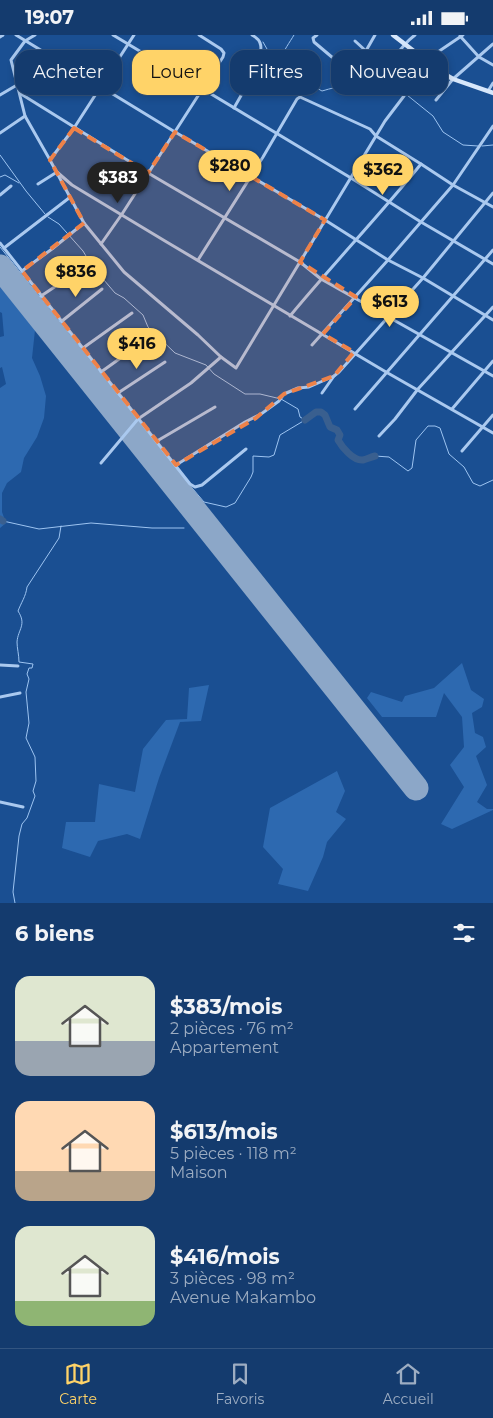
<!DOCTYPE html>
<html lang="fr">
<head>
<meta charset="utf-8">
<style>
  :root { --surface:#143b6e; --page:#214676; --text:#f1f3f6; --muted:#9dadc2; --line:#335581; --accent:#ffd368 }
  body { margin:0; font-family:Montserrat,sans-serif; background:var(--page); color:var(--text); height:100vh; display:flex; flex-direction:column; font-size:19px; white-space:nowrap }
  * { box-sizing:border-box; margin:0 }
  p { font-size:16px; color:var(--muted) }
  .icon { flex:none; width:28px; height:28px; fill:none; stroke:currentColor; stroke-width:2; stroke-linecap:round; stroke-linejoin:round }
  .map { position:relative; height:868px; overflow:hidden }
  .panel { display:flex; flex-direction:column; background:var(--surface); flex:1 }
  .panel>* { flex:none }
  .top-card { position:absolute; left:15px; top:15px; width:464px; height:45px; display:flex; gap:10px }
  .price { position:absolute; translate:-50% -42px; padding:0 11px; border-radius:18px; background:var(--accent); color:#111; font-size:16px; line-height:32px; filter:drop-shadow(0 1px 2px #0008) }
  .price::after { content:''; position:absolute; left:50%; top:30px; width:15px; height:11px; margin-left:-8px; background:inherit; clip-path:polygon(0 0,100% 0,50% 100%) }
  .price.selected { background:#222; color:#fff }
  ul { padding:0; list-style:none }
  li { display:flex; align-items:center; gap:15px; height:125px; padding:0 15px }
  li span { display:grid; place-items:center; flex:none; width:140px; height:100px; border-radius:15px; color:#555 }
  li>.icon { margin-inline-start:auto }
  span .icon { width:60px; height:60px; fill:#fffc; stroke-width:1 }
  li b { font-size:21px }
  h2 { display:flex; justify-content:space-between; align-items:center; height:60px; padding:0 15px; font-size:21px }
  .chip { padding:0 18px; border-radius:15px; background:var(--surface); box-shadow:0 2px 8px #0003,0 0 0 1px var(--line); font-size:18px; line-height:45px }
  .chip.selected { background:var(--accent); color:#111 }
  .status { display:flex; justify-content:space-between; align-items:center; height:35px; padding:0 25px; background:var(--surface); direction:ltr }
  .status svg { height:14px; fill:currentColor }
  .dock { display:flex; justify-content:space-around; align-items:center; height:70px; border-top:1px solid var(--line); background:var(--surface); font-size:14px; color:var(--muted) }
  .dock a { display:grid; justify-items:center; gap:2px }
  .dock .selected { color:var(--accent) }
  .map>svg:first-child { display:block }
  .green { fill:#2d69b0 }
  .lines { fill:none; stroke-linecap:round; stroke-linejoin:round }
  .stream { stroke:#9dc4f1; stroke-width:1 }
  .river { stroke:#395f8f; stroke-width:7 }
  .runway { stroke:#8ca7c8; stroke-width:25 }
  .street { stroke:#aac9ef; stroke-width:3 }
  .secondary { stroke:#d7e7fb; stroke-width:4.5 }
  .marked { fill:#ee8249; fill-opacity:0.2; stroke:#ee8249; stroke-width:4; stroke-dasharray:10 6; stroke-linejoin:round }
</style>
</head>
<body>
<div class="status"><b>19:07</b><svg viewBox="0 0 49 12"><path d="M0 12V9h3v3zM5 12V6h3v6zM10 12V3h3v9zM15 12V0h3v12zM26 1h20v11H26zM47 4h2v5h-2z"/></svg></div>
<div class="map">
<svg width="493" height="868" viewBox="0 0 493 868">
  <rect width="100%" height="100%" fill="#1a4f92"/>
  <g class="green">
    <path d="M0,251L35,295L32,323L40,341L46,361L44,383L37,402L24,423L21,437L7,448L2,458V477L6,488L0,493V353L6,349L2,332L0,333V302L4,301L2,278L0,277Z"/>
    <path d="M462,628L471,655L484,664L482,672L472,678L475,698L483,702L486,712L476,721L487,750L477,767L487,774H493V775L452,794L441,789L464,752L450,730L464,712L462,682L444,658L436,682H382L367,663L371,657L402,667L405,661L434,653Z"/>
    <path d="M209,650L201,686L180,687L159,743L140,804L127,799L98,806L90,822L62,813L66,787H95L99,749L135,757L143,714L166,685L187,684L189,653Z"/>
    <path d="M337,736L345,756L336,777L346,784L327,807L323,822L308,856L278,849L283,834L263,812L270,773Z"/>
  </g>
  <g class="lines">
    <g class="stream">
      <path d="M294,0C285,15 270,33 284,50L304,46L322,56C326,55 331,53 335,53C349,56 352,65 367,55L373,56L378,59L404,57"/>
      <path d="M263,7L271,21L278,25"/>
      <path d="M407,60L433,81L443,97L463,110L478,111"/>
      <path d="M482,111L493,110"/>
      <path d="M0,120L26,156L45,179"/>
      <path d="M0,142L5,140L19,148"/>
      <path d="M48,182L59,189L83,216L92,231L115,258L124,263L143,280L148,292L175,318L206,330L214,339L245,359H260L281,364L298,374L300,382L305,385L280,400L274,420L269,422L253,421V437L251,442L235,468L226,472L204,467L176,434"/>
      <path d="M0,212L135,381"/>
      <path d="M375,421L389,422L408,436L412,433L416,405L428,391H435L440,393L449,419L464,432L473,448L480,451L493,445"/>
      <path d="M3,486L39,494L91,488L152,493H184"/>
      <path d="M15,868L13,857L19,801L22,789L27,783L35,761L33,756L36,746L35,722L26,703L29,688L26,657L29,644L27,639L29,633H32L33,629L19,627C19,620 17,613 17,607C18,594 27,590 18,576C21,568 26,561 27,552L59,503L61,491"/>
    </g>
    <g class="river">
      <path d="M305,385L316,377H321L325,380L330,392L337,395L340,400L338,405C342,412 353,426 363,425C367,424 371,422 375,421"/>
      <path d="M0,484L3,486"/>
    </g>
    <path class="runway" d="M0,232L416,753"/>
    <g class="street">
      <path d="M16,0L175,97L325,185L388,225L423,243L493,285"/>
      <path d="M35,0L25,6L11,25L25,81L50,125"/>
      <path d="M113,0L351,143L421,187L493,229"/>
      <path d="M134,0L74,93L50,125L84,188L124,237L198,300L221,322L236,333L385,86L404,61L426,25L463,0"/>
      <path d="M317,0L313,3L314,7L352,39"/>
      <path d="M460,1L479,22L493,30"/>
      <path d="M0,2L3,0"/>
      <path d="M355,6L366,16"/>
      <path d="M239,39L248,45"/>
      <path d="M382,50C389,30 398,13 415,0"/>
      <path d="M343,56L375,0"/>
      <path d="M488,56L493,48"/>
      <path d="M21,59L148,138L300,227L321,244L493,341"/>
      <path d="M0,60L17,50"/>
      <path d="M436,65L453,44L493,9"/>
      <path d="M234,73C241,60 266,21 260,8C259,4 255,2 252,0"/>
      <path d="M0,98L25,81"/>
      <path d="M38,149L57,137L72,150L165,206L386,337L493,398"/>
      <path d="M0,160L11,151"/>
      <path d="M0,208L190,449L195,452L202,450L246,414"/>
      <path d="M101,209L122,179L223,22L224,18L221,14L199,0"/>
      <path d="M4,213L69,163"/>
      <path d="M198,225L263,122L297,64L300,62L370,94L376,101L421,129L453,150L493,172"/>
      <path d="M22,236L52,214L84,188"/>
      <path d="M41,261L83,233"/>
      <path d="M290,281C333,229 379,181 421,129"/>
      <path d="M62,286L102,254"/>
      <path d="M312,310L388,225L453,150L493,91"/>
      <path d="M83,313L132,278"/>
      <path d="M101,337L150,302"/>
      <path d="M118,358L165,327"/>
      <path d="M322,358L334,341"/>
      <path d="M355,374L493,215"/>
      <path d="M452,374L493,326"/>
      <path d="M379,401L395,384L418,354L493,272"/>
      <path d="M157,406L215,372"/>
      <path d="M462,416L493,380"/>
      <path d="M101,428L138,384L191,348L221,322"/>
      <path d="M176,430L245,387L261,379L279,366L284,359L298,353L309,352L334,341L339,337L423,243L493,158"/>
      <path d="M0,630L18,631"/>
      <path d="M0,662L20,658"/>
      <path d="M0,767L23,772"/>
    </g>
    <path class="secondary" d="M393,0L441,37L453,44L493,58"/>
  </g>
  <path class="marked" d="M74,93L148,138L175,97L325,185L300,227L356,262L323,299L354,317L334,341L284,359L256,383L176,430L22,236L84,188L50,125Z"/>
</svg>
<b class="price" style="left:230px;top:157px">$280</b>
<b class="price" style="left:383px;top:161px">$362</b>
<b class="price selected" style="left:118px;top:169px">$383</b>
<b class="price" style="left:76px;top:263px">$836</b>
<b class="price" style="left:390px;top:293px">$613</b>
<b class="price" style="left:137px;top:335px">$416</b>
<div class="top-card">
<a class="chip">Acheter</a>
<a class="chip selected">Louer</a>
<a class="chip">Filtres</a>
<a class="chip">Nouveau</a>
</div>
</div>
<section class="panel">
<h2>6 biens<svg class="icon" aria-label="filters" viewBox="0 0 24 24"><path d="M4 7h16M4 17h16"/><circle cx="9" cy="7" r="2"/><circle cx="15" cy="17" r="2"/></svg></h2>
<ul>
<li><span style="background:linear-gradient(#dfe7d0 65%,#9aa5b1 0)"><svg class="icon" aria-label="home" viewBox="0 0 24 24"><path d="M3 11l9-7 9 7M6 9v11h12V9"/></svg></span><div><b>$383/mois</b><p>2 pièces · 76 m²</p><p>Appartement</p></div></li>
<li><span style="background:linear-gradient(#ffd9b3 70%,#b9a48a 0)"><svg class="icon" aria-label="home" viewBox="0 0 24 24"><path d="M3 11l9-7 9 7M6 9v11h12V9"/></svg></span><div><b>$613/mois</b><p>5 pièces · 118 m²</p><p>Maison</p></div></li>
<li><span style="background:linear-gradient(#dfe7d0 75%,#8fb573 0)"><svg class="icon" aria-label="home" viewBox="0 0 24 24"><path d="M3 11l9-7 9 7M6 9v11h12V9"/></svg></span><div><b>$416/mois</b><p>3 pièces · 98 m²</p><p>Avenue Makambo</p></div></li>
</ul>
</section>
<nav class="dock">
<a class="selected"><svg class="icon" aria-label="map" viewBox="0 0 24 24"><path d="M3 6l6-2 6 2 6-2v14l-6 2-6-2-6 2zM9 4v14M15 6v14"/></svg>Carte</a>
<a><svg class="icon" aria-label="saved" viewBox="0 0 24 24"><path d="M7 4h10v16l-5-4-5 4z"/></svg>Favoris</a>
<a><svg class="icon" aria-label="home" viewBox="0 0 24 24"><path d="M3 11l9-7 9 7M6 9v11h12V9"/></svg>Accueil</a>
</nav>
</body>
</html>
